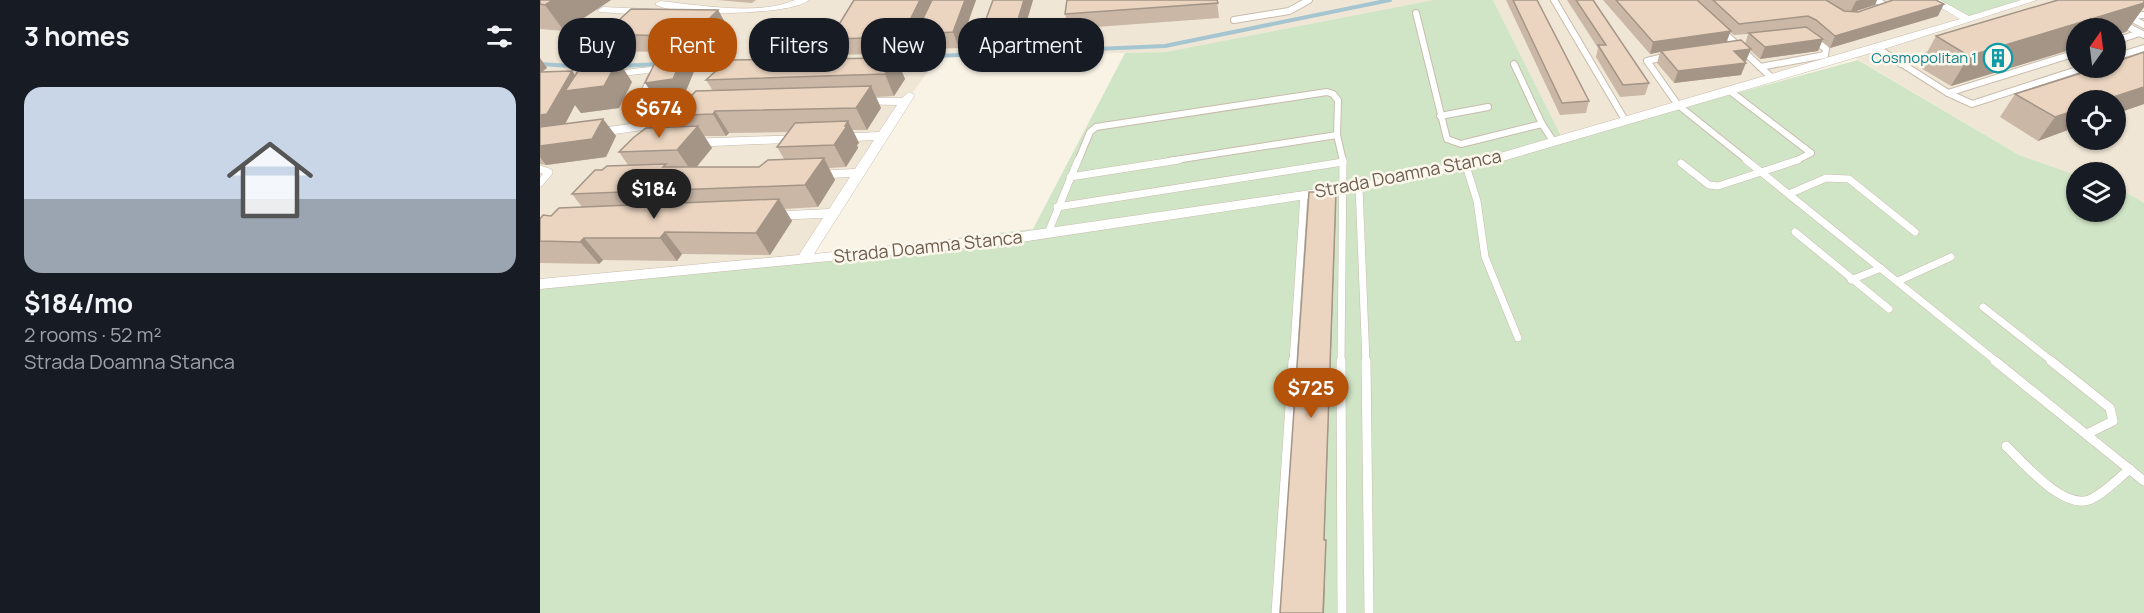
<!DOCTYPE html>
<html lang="en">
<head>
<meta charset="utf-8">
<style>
  :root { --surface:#171b24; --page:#242831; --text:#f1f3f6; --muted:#9ea1a6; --line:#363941; --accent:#b45309 }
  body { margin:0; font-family:Manrope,sans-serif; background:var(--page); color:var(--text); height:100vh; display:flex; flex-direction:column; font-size:22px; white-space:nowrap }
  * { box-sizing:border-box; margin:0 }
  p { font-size:20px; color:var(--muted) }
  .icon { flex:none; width:33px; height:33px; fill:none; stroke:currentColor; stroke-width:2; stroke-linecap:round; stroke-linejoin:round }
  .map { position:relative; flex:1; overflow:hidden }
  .drawer { display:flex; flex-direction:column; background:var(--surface); width:540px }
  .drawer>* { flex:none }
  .top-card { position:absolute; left:18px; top:18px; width:570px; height:54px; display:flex; gap:12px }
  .needle { width:39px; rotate:14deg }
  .buttons { position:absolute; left:1526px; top:18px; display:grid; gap:12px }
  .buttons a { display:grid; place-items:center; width:60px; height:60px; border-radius:50%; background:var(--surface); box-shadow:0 2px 4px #0004; font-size:30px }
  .price { position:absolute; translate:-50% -51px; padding:0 14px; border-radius:21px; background:var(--accent); color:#fff; font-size:20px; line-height:39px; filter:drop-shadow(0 2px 3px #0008) }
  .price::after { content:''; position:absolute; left:50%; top:36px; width:18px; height:14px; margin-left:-9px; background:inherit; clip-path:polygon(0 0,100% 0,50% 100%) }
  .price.selected { background:#222; color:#fff }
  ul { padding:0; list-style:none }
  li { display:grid; align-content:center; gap:12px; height:318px; padding:0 24px }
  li+li { border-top:2px solid var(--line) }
  li span { display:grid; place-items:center; height:186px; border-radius:18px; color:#555 }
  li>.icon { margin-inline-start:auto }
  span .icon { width:108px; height:108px; fill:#fffc; stroke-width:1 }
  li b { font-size:26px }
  h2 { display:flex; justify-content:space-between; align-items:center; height:72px; padding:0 24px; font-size:26px }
  .pill { padding:0 21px; border-radius:24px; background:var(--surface); box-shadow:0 2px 4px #0004; font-size:21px; line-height:54px }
  .pill.selected { background:var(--accent); color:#fff }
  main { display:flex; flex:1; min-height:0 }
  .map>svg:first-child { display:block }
  .residential { fill:#f0e6d5; fill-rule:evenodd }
  .green { fill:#d0e5c6 }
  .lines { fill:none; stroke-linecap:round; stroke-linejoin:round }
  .stream { stroke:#a5c6d1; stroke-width:4 }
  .lane-far2-casing { stroke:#c9bcad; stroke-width:8 }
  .lane-far1-casing { stroke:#c9bcad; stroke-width:8 }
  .lane-casing { stroke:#c9bcad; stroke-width:10 }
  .street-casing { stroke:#c9bcad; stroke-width:1 }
  .lane-far2 { stroke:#fff; stroke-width:6 }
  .lane-far1 { stroke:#fff; stroke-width:7 }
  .lane { stroke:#fff; stroke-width:9 }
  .street { fill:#fff; fill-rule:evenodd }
  .wall { fill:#cab7a6; fill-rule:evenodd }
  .shaded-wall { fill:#a49587 }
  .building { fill:#ebd5c1; stroke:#a49587; stroke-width:1.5 }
  .labels { text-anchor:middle; stroke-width:5; stroke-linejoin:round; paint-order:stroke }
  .far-culture-label { font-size:15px; fill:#0d838f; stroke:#fcf7ec; text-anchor:end }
  .street-label { font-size:18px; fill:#6f5d4e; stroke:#fcf7ec }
</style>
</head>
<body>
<main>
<section class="drawer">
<h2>3 homes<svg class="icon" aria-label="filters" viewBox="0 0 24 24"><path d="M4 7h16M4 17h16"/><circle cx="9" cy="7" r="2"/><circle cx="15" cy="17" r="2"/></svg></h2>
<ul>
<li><span style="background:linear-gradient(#c9d6e8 60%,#9aa5b1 0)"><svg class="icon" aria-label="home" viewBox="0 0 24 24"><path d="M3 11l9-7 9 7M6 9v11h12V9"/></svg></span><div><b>$184/mo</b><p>2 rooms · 52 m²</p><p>Strada Doamna Stanca</p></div></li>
</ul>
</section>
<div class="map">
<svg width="1604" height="613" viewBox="0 0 1604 613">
  <rect width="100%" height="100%" fill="#f9f3e6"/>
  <g class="residential">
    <path d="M0,0H893L626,52L398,57L342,136L263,260L0,287Z"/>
    <path d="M953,0H1604V203L1591,195L1575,189V172H1536V175L1479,155L1311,55L1022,138ZM1536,28H1575V68H1536ZM1536,100H1575V140H1536Z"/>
  </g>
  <g class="green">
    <path d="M893,0H953L1022,138L1071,127L1318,60L1479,155L1536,175V212H1575V189L1591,195L1604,203V613H0V287L493,229L585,53L626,52Z"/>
    <path d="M1398,0H1480L1482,1L1428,17Z"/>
  </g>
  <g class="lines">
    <g class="stream">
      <path d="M349,58L625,46L850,0"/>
      <path d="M151,63L190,62"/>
      <path d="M0,64L46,67"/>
      <path d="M76,66L121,64"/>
    </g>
    <g class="lane-far2-casing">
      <g id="lane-far2">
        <path d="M1014,0L1085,120"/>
        <path d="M1336,0L1348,7"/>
        <path d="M876,13L907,139L921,144L1002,124"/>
        <path d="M1587,16L1604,25"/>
        <path d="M1589,16L1604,15"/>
        <path d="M694,20L749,11L769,0"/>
        <path d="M1581,23L1604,35"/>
        <path d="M1181,30L1232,78"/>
        <path d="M1575,41L1600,33"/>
        <path d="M285,48L295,32"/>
        <path d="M1337,48L1408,93L1432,104L1543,68"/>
        <path d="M1128,56L1107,61L1138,105L1208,161"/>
        <path d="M1575,57L1604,48"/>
        <path d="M974,64L1002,124L1013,141"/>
        <path d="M1361,64L1393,54"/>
        <path d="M1220,67L1285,55L1286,49L1273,39"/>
        <path d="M1190,91L1271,153L1255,161"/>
        <path d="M1408,93L1536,53"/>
        <path d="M102,97L111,77"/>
        <path d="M900,116L948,107"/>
        <path d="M538,161L550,132L556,127L787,92L793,94L798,100L797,135L803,161"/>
        <path d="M629,161L797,135"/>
      </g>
    </g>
    <g class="lane-far1-casing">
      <g id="lane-far1">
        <path d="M1206,160L1457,362"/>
        <path d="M1141,163L1169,185L1178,186L1258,160"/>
        <path d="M926,166L937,201L945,257L978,338"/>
        <path d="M0,169L9,172L0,183"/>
        <path d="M530,177L639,160"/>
        <path d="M819,187L826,362"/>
        <path d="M1249,194L1286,178L1309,179L1375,232"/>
        <path d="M517,207L803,162"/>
        <path d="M1255,232L1349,309"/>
        <path d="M508,233L538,160"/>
        <path d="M1311,280L1341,268"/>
        <path d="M1358,281L1411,257"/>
        <path d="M1443,307L1513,362"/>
        <path d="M753,362L764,195"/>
        <path d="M801,362L803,160"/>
      </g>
    </g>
    <g class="lane-casing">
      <g id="lane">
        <path d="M801,361L802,613"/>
        <path d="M826,361L829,613"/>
        <path d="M1455,361L1604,481"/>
        <path d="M1511,361L1570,408L1573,421L1547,434"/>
        <path d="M1466,446C1484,463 1522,509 1549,500C1564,494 1577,479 1590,469"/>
        <path d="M736,613L753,361"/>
      </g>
    </g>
    <g class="street-casing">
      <g id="street">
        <path d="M255,0H269C251,16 132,17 115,4L120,1C159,5 219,16 255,0Z"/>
        <path d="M1388,0H1400L1429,16L1481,0H1497L1341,50L956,163L819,191L475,243L0,289V279L259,255L283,218L229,220L222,216L229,212L289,209L310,177L272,179L266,175L272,171L315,169L334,140L296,142L290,138L296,134L339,132L357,105L313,104L311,102L317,98H362L369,92L375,95L274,254L475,233L819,183L950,156L1420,19Z"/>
        <path d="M63,7L108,9L113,12L108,15L59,12L58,10Z"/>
        <path d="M386,63L390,64V68L339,70L333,67L339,64Z"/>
        <path d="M111,67L115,68V72L66,78L60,75L66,72Z"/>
        <path d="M140,117L144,118V124L54,137L48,133L54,129Z"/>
        <path d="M263,135L267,136L269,139L267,142L149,147L143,143L149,139Z"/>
      </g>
    </g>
    <use href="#lane-far2" class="lane-far2"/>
    <use href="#lane-far1" class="lane-far1"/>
    <use href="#lane" class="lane"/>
    <use href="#street" class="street"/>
  </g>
  <g class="wall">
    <path d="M0,0H71L24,31L0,29Z"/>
    <path d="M177,0H216L212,3Z"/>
    <path d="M314,0H436L419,48L373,50L372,53L297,55L290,39Z"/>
    <path d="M493,0L480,44L447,46L442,30Z"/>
    <path d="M677,0L679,18L529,29L525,14Z"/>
    <path d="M966,0H997L1049,101L1046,113L1020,115Z"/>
    <path d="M1027,0H1053L1109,83L1105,95L1080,97L1056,57L1058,48Z"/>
    <path d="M1063,0H1337L1335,5L1315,11L1398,16L1290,48L1282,41L1278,51L1220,59L1210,50L1206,61H1204L1201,75L1134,83L1117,63L1120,52L1110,54ZM1190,32L1194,35L1208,34L1205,44L1187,42Z"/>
    <path d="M1518,0H1604V7L1586,32L1575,35V28H1536V48L1411,86L1379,67L1396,36Z"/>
    <path d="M178,10L187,26L162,52L144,95H152L173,91L166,80L356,58L365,79L354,96L336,97L341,108L327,130H313L319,143L317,145L318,148L306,167L289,168L295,180L278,207L244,209L252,221L230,255L142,254L137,261L63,260L59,264L0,263V219L42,207L32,194L62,170L88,165L79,152L126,127L118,116L140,97L117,100L120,52L75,51L64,34ZM248,132L237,147L244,159L219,167H157L172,148L164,136H186L189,133Z"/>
    <path d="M1604,52V104L1575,114V100H1536V127L1498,141L1460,117L1475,94L1557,68H1575V62Z"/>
    <path d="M0,58L7,68L1,72L32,71L35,76L92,82L79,108L41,113L35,105L25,124L63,119L76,136L66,157L6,165L0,164Z"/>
  </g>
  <g class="shaded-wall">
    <path d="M13,0H71L24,31L5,5Z"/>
    <path d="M380,0H393L377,34L370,35L367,26Z"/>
    <path d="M425,0H436L419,48L413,32Z"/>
    <path d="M484,0H493L480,44L475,29Z"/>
    <path d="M1320,0H1337L1335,5L1310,13L1316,1Z"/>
    <path d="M1604,3V7L1586,32L1575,35V28H1536V48L1411,86L1429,56Z"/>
    <path d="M1404,4L1398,16L1290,48L1295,36Z"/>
    <path d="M178,10L187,26L162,52L144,96L117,100L105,83Z"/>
    <path d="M1191,31L1186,42L1121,51L1120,52L1110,54L1113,42Z"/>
    <path d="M367,35L373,50L372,53L366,37Z"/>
    <path d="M1283,39L1278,51L1220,59L1225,47Z"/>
    <path d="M1211,49L1206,61L1190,63L1194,51Z"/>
    <path d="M0,58L7,68L0,73Z"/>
    <path d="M356,58L365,79L354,96L345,74Z"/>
    <path d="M78,60L92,82L79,108L41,113L35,105L21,132L0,135V115L32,71L44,88Z"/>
    <path d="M1206,63L1201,75L1134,83L1138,71Z"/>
    <path d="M331,86L341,108L327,130L316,108Z"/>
    <path d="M1604,87V104L1575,114V100H1564Z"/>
    <path d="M1536,110V127L1498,141L1515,117Z"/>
    <path d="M175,111L189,133L186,136L173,114Z"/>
    <path d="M63,119L76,136L66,157L6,165L0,157V146Z"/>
    <path d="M308,121L319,143L317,145L318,148L306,167L294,145Z"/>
    <path d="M158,126L172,148L152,172L137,150Z"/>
    <path d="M284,158L295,180L278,207L265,185Z"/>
    <path d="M796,192V205L784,551V540Z"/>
    <path d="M239,199L252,221L230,255L216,233Z"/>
    <path d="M125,232L142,254L137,261L120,238Z"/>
    <path d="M44,238L63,260L59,264L40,242Z"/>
    <path d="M786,540L784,613H783Z"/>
  </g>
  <g class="building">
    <path d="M0,0H13L5,5L0,4Z"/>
    <path d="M314,0H380L367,26L369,33L377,31L392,0H425L413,32L367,35L366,37L290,39Z"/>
    <path d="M453,0H484L475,29L442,30Z"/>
    <path d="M527,0H677L678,3L525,14Z"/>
    <path d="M973,0H997L1049,101L1022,103Z"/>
    <path d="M1036,0H1053L1109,83L1083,85L1058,45H1066Z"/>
    <path d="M1076,0H1157L1191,31L1113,42Z"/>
    <path d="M1173,0H1286L1304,11L1318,12L1353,0H1396L1404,4L1295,36L1276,20L1268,16L1199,24Z"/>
    <path d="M1518,0H1604V3L1429,56L1396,36Z"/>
    <path d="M91,9L178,10L152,36L133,79L105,83L128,36L64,34Z"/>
    <path d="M1266,27L1283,39L1225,47L1209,33Z"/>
    <path d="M1201,40L1211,49L1194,51L1206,63L1138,71L1121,51Z"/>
    <path d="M1604,52V87L1564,100H1536V110L1515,117L1475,94L1557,68H1575V62Z"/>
    <path d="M356,58L345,74L166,80L188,60Z"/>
    <path d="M78,60L64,86L25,91L42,65Z"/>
    <path d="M32,71L7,114L0,115V72Z"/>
    <path d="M331,86L316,108L175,111L173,114L118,116L142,95H152L156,91Z"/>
    <path d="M63,119L52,139L0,146V127Z"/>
    <path d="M308,121L305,126H307L294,145L237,147L255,123Z"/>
    <path d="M158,126L137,150L79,152L93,138L106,128Z"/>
    <path d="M284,158L265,185L32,194L55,170H62L67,166L126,164L123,167H219L228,160Z"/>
    <path d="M769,192H796L784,540H786L783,613H740Z"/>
    <path d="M239,199L216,233L125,232L120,238H44L40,242L0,241V219L3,215L11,216L19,208Z"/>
  </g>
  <defs>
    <g id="building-ring" transform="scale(1.5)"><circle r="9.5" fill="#fcf7ec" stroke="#0f9aa8" stroke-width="1.5"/><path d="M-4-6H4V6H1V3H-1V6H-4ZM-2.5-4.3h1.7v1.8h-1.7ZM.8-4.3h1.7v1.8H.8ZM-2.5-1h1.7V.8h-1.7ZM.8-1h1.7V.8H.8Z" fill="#0f9aa8"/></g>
  </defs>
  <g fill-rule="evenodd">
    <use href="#building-ring" x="1458" y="58"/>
  </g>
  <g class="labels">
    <g class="far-culture-label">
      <text x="1437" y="63">Cosmopolitan 1</text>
    </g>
    <g class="street-label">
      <text transform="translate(868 174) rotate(-11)" y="6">Strada Doamna Stanca</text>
      <text transform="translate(388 247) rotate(-6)" y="6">Strada Doamna Stanca</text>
    </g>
  </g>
</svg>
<div class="buttons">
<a><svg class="needle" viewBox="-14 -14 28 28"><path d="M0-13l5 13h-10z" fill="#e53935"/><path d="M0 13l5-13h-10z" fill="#9ea1a6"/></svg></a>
<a><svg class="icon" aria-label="locate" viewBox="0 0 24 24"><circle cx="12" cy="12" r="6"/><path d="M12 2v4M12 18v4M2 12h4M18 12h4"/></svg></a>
<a><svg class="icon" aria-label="layers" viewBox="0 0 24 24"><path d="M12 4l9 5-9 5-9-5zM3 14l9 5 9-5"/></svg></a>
</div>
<b class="price" style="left:119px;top:139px">$674</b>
<b class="price selected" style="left:114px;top:220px">$184</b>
<b class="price" style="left:771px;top:419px">$725</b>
<div class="top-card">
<a class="pill">Buy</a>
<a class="pill selected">Rent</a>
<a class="pill">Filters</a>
<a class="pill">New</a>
<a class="pill">Apartment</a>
</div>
</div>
</main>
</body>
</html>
